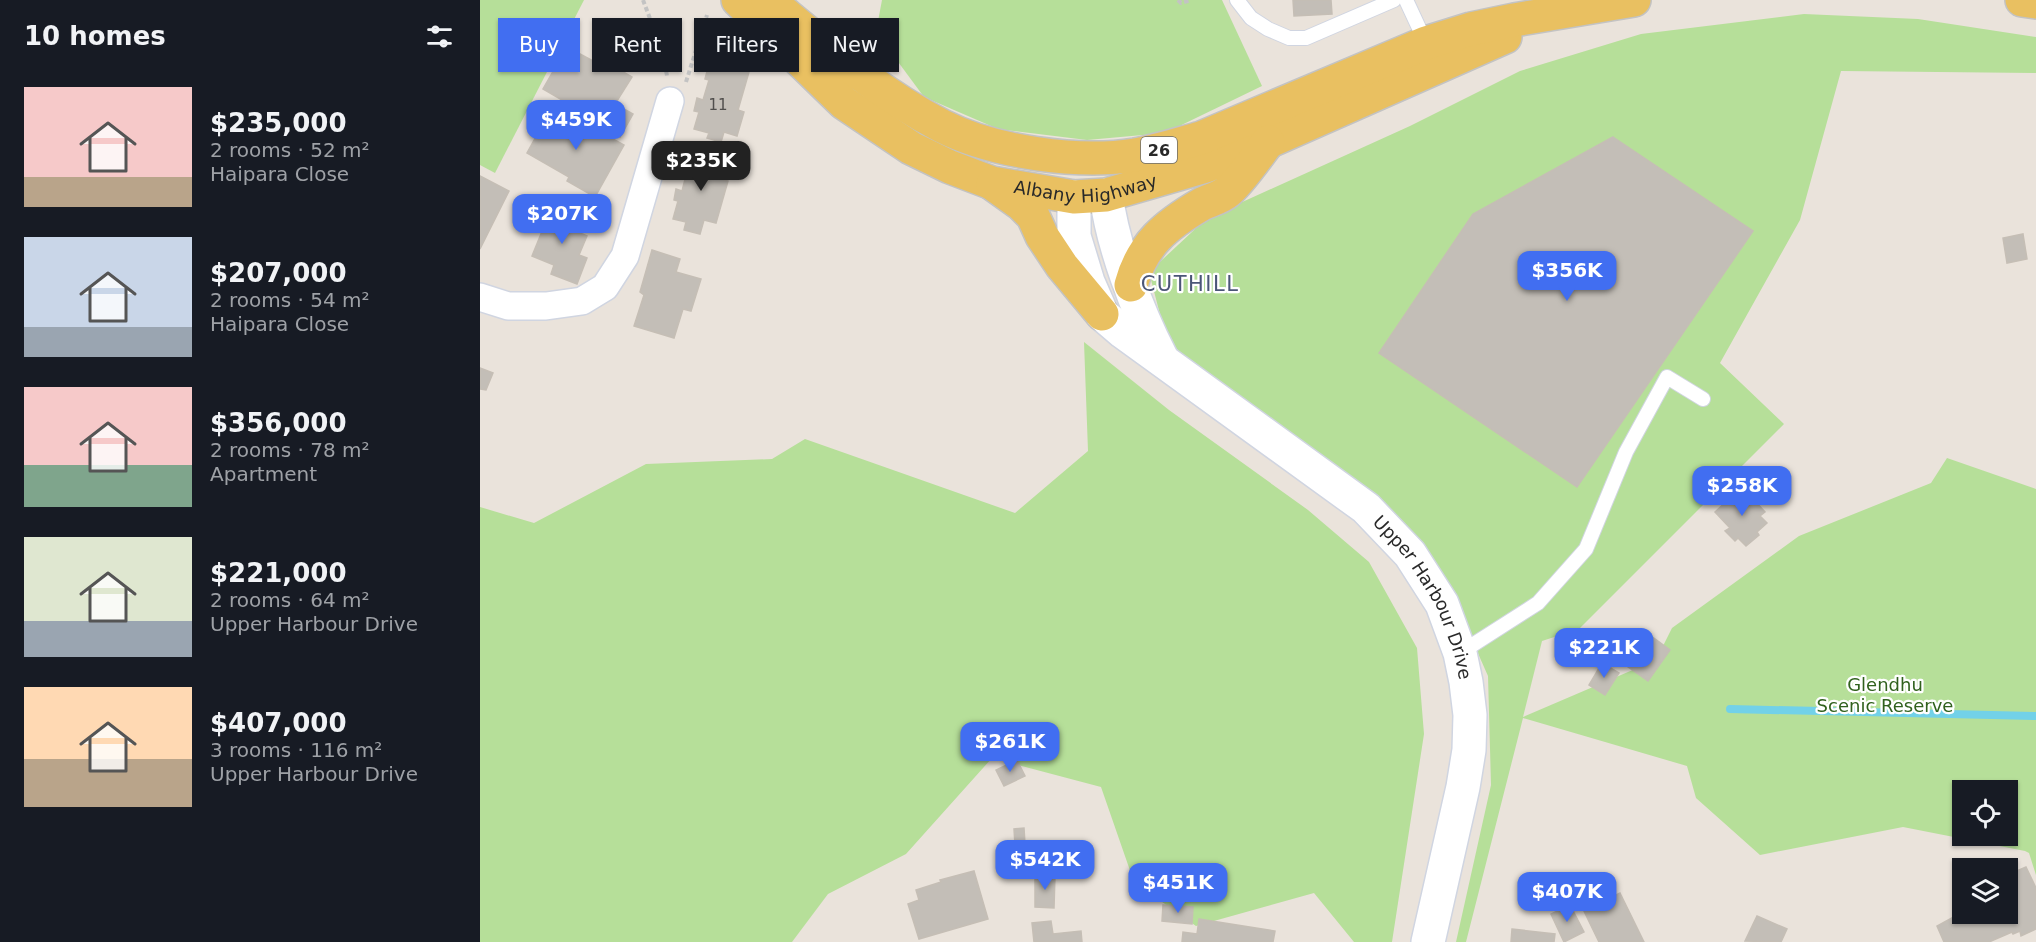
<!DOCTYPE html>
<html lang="en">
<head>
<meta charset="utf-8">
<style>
  :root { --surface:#171b24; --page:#242831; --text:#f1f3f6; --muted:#9ea1a6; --accent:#416ef1 }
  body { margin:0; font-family:"DejaVu Sans",sans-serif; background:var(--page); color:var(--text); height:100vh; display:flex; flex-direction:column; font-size:22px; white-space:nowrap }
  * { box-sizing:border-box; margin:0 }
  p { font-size:20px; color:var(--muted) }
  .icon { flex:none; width:33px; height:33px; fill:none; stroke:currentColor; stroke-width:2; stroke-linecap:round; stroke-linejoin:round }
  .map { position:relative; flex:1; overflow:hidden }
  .details { display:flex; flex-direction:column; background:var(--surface); width:480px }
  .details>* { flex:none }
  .guide { position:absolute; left:18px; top:18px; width:570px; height:54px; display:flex; gap:12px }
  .tools { position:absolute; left:1472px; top:780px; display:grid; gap:12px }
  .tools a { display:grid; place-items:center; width:66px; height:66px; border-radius:0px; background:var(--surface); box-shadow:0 2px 4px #0004; font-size:30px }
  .price { position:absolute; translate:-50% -51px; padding:0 14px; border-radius:12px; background:var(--accent); color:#fff; font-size:20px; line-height:39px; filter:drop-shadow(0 2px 3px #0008) }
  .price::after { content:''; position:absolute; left:50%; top:36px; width:18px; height:14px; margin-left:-9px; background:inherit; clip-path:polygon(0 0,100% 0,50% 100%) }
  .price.current { background:#222; color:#fff }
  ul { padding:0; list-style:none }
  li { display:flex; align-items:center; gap:18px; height:150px; padding:0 24px }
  li span { display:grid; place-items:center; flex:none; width:168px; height:120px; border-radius:0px; color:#555 }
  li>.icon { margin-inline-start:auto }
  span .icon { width:72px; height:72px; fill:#fffc; stroke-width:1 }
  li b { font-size:26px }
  h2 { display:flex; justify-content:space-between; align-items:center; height:72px; padding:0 24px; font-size:26px }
  .tag { padding:0 21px; border-radius:0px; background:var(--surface); box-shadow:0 2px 4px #0004; font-size:21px; line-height:54px }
  .tag.current { background:var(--accent); color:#fff }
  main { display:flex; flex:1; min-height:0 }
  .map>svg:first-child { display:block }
  .green { fill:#b6df99; fill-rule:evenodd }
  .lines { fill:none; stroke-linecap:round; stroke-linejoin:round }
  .stream { stroke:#72d1e8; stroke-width:8 }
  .building { fill:#c3beb7; stroke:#c5beb5; stroke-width:1.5 }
  .lane-casing { stroke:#d0d5e1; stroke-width:16 }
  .street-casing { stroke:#d0d5e1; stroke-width:30 }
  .secondary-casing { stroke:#d0d5e1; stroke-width:36 }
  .primary-casing { stroke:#c3c3c3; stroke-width:36 }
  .path { stroke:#c3c3c3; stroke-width:4; stroke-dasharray:4.5 3; stroke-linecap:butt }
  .lane { stroke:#fff; stroke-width:14 }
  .street { stroke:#fff; stroke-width:27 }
  .secondary { stroke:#fff; stroke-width:33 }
  .primary { stroke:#e9c061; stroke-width:33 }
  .labels { text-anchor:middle; stroke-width:4.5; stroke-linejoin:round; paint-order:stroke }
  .number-label { font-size:15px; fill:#504e4c }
  .shield { fill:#fff; stroke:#696969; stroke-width:1.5 }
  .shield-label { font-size:16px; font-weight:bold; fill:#292929 }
  .street-label { font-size:18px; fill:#292929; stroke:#fff }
  .park-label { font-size:18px; fill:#30611d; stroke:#fff }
  .quarter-label { font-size:21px; letter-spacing:1.5px; fill:#4b5677; stroke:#fff }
</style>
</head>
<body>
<main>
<section class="details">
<h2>10 homes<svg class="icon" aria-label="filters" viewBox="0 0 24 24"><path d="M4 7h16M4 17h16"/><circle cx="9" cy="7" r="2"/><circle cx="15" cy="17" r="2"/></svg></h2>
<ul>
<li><span style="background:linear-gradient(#f6c9c9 75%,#b9a48a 0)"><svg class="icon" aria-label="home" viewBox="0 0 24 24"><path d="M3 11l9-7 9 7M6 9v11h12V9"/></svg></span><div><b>$235,000</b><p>2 rooms · 52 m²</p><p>Haipara Close</p></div></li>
<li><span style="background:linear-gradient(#c9d6e8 75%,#9aa5b1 0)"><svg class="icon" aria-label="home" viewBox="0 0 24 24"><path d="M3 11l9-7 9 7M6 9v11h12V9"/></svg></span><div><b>$207,000</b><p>2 rooms · 54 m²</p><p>Haipara Close</p></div></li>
<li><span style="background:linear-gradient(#f6c9c9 65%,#7fa58c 0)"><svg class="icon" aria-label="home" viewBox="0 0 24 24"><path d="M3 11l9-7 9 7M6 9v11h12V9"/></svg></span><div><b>$356,000</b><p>2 rooms · 78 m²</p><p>Apartment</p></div></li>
<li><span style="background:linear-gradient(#dfe7d0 70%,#9aa5b1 0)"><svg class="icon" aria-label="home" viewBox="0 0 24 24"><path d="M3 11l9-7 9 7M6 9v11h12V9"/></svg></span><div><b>$221,000</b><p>2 rooms · 64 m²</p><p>Upper Harbour Drive</p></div></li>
<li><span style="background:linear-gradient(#ffd9b3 60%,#b9a48a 0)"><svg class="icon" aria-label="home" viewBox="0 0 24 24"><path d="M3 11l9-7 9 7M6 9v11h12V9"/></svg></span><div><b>$407,000</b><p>3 rooms · 116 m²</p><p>Upper Harbour Drive</p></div></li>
</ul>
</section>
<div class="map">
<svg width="1556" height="942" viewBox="0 0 1556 942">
  <rect width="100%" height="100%" fill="#eae3db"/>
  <g class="green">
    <path d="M0,0H104L15,173L0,165Z"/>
    <path d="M402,0H742L782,86L685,133L607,140L518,129L444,97L396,32Z"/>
    <path d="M1324,14L1438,19L1556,37V73L1361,71L1320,220L1240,363L1304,424L1099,629L1062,641L1043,717L1176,660L1192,628L1319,536L1451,483L1467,458L1556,489V875L1549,853L1545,851L1423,827L1280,855L1216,798L1207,766L1043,718L986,942H976L1011,785L1008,676L970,590L689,349L669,272L727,218L930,126L1040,71L1161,34ZM1482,790H1527V836H1482Z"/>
    <path d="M604,342L689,410L828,510L889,562L937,648L944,734L912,942H874L834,893L716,926L654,882L621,787L512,758L426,854L348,894L312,942H0V507L54,523L166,464L292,459L325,439L535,513L608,451Z"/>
  </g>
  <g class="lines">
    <path class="stream" d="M1250,709L1556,716"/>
  </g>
  <g class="building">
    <path d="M813,0H851L852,14L814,16Z"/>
    <path d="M87,47L113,61L116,56L152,77L135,104L153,114L140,137L87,108L89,104L63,89Z"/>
    <path d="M230,60L269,72L258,110L264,112L257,136L244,132L241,142L227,138L229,133L214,129L219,112L214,111L217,98L223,100L229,80L225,79Z"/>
    <path d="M73,106L144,145L115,197L87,181L89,177L47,153Z"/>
    <path d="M1133,137L1273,231L1097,487L899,353L993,214Z"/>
    <path d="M212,152L248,162L244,180L248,181L236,223L224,220L220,234L204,230L206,222L193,219L198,201L194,200L196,189L202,191Z"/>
    <path d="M0,176L29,191L0,249Z"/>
    <path d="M74,202L95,210L88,228L107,236L99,255L107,258L97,284L71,274L74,265L52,256Z"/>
    <path d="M1543,234L1547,259L1527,263L1523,238Z"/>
    <path d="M172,250L200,259L196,272L221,279L211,311L203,309L194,338L154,326L164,295L160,292Z"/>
    <path d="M0,368L13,373L6,390L0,389Z"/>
    <path d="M1262,487L1285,512L1280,516L1287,523L1277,532L1279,535L1266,546L1258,538L1255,541L1245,531L1250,528L1235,512Z"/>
    <path d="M1167,633L1190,650L1168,681L1144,664Z"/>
    <path d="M1122,663L1139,673L1125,695L1109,685Z"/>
    <path d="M537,760L545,776L524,786L516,770Z"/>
    <path d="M544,828L545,844L535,845L534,829Z"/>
    <path d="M1546,867L1556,888V929L1541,936L1540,931L1533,934L1532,932L1509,942H1464L1457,926L1481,913L1478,906L1482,905V914H1527V875Z"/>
    <path d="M494,871L508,919L439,939L428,904L439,900L436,890L461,882L460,880Z"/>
    <path d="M555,874L575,875L574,908L555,907Z"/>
    <path d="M1140,893L1164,942H1119L1104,911Z"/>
    <path d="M683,905L713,907L712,924L682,921Z"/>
    <path d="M1090,905L1104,932L1084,942L1071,914Z"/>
    <path d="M1277,916L1307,929L1301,942L1265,941Z"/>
    <path d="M719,919L795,931L793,942H702L703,932L717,934Z"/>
    <path d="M571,921L573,934L601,931L602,942H554L552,923Z"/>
    <path d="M1032,929L1075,934L1074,942H1031Z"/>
  </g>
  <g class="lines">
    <g class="lane-casing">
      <g id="lane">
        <path d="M757,0L771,18L788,29L809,38H826L914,0"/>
        <path d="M926,0L946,43"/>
        <path d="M980,653L1058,603L1106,549L1146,452L1187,377L1223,399"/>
      </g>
    </g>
    <g class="street-casing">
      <path id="street" d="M0,297L28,306H66L102,301L125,287L145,256L190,101"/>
    </g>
    <g class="secondary-casing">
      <g id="secondary">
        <path d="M626,195C633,247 657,310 681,357"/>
        <path id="s1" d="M594,197V236L608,282L622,314L643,332L886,508L930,554L962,604L980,653L986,682L990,715L989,750L983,787L948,942"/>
      </g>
    </g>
    <g class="primary-casing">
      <g id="primary">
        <path id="s2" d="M258,0L364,103L431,148L470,167L512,183L594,197L626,195L726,166L790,141L1025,37"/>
        <path d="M288,0C343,45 398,93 462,126C513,152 598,164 655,155C677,151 699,144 721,138L946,43L991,29L1034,20L1154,0"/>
        <path d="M1542,0L1556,2"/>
        <path d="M513,184L541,204L553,216L562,236L582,266L622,314"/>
        <path d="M651,285C662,244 686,225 722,204C730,200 740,198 747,192C759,183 778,155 788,142"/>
      </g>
    </g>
    <g class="path">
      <path d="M163,0L183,53L187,76"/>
      <path d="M698,0L701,3L711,0"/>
      <path d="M206,82L227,15"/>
    </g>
    <use href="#lane" class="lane"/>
    <use href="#street" class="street"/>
    <use href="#secondary" class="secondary"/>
    <use href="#primary" class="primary"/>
  </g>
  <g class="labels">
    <g class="number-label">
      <text x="238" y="110">11</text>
    </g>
    <rect class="shield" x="661" y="137" width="36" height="26" rx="4.5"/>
    <g class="shield-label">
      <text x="679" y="156">26</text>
    </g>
    <g class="street-label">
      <text dy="6" stroke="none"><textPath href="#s2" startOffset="412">Albany Highway</textPath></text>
      <text dy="6" stroke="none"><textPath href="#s1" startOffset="558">Upper Harbour Drive</textPath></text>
    </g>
    <g class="park-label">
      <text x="1405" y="691">Glendhu<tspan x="1405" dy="21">Scenic Reserve</tspan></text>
    </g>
    <g class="quarter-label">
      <text x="710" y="291">CUTHILL</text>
    </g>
  </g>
</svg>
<div class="tools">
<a><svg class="icon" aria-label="locate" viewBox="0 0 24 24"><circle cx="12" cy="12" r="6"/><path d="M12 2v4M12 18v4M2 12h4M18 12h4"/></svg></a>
<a><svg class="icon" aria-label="layers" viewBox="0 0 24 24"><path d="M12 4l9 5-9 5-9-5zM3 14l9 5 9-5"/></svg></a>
</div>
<b class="price" style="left:96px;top:151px">$459K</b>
<b class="price current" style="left:221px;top:192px">$235K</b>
<b class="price" style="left:82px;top:245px">$207K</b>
<b class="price" style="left:1087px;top:302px">$356K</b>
<b class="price" style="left:1262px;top:517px">$258K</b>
<b class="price" style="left:1124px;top:679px">$221K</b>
<b class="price" style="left:530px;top:773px">$261K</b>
<b class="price" style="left:565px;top:891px">$542K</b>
<b class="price" style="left:698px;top:914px">$451K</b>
<b class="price" style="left:1087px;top:923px">$407K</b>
<div class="guide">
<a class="tag current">Buy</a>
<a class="tag">Rent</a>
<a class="tag">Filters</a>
<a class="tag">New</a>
</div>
</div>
</main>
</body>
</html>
